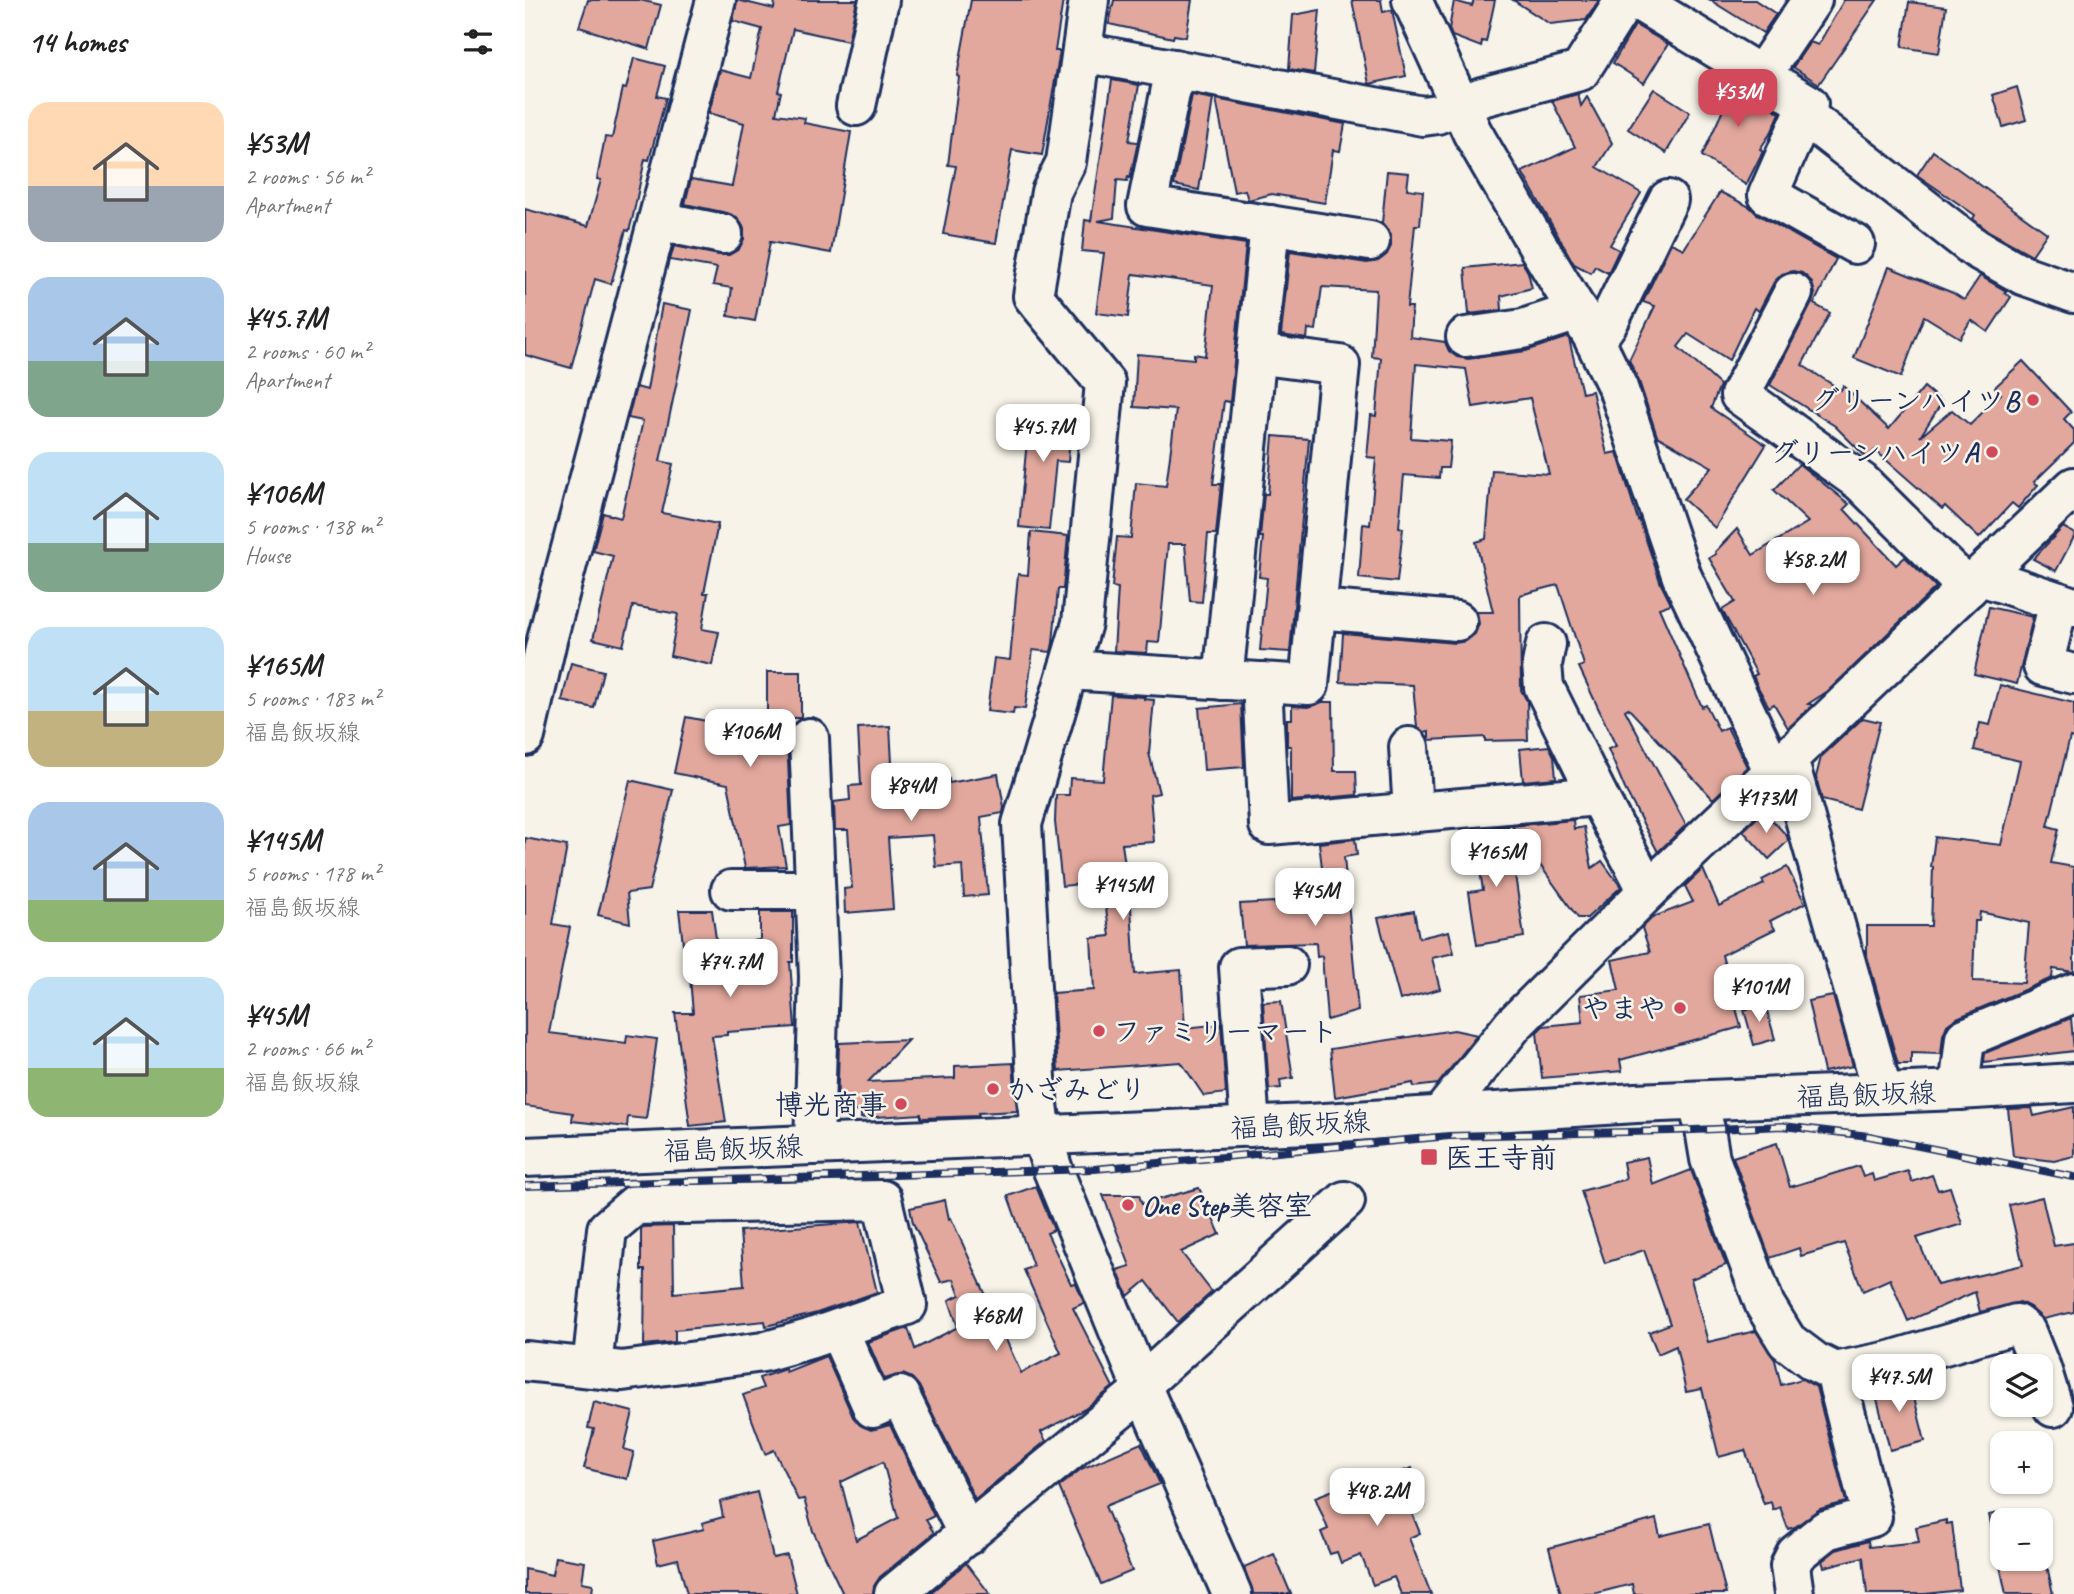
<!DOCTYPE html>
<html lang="en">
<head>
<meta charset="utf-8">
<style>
  :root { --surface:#fff; --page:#f6f6f6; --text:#222; --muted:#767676; --accent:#d1495b }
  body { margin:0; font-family:Caveat,"Klee One",sans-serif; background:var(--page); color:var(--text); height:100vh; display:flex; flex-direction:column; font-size:26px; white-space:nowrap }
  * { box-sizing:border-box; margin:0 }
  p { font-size:23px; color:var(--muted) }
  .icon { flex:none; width:38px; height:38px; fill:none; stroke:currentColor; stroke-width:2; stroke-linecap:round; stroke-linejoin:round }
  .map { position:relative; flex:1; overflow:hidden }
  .panel { display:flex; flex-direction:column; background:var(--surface); width:525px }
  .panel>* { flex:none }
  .buttons { position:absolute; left:1465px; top:1354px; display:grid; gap:14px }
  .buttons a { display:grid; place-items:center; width:63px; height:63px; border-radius:14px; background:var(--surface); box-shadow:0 2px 5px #0004; font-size:35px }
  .price { position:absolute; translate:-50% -60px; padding:0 16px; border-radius:14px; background:#fff; color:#222; font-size:23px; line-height:46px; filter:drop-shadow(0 2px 4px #0008) }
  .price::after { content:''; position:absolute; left:50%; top:42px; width:21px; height:16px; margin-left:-10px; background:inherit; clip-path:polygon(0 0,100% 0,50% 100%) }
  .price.on { background:var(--accent); color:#fff }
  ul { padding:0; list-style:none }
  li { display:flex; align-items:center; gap:21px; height:175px; padding:0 28px }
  li span { display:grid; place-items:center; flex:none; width:196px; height:140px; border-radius:21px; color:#555 }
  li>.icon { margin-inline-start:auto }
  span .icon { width:84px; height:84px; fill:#fffc; stroke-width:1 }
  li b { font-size:30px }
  h2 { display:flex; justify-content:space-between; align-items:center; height:84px; padding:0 28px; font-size:30px }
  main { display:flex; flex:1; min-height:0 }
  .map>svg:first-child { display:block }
  .building { fill:#e2a89d; stroke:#1b2f5e; stroke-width:2; fill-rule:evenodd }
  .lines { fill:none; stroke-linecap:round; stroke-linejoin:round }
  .minor-casing { stroke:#1b2f5e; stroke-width:44 }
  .major-casing { stroke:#1b2f5e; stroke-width:44 }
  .minor { stroke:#f7f3e8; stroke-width:38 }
  .major { stroke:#f7f3e8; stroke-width:38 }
  .rail-casing { stroke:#1b2f5e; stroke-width:8 }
  .rail { stroke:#f7f3e8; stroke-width:5; stroke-dasharray:16; stroke-linecap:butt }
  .poi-dot { fill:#d1495b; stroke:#f7f3e8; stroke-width:2.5 }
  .labels { text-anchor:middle; stroke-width:5; stroke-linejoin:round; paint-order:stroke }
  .poi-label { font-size:28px; font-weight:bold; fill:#1b2f5e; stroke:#f7f3e8; text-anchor:end }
  .street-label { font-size:28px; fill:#1b2f5e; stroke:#f7f3e8 }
</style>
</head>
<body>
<main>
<section class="panel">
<h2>14 homes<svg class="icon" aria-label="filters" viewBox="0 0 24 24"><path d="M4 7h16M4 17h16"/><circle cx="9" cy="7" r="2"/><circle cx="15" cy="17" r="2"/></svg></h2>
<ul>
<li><span style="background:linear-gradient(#ffd9b3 60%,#9aa5b1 0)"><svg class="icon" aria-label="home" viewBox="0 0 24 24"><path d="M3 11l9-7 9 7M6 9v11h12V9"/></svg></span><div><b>¥53M</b><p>2 rooms · 56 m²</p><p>Apartment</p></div></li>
<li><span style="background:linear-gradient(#a9c7e8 60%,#7fa58c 0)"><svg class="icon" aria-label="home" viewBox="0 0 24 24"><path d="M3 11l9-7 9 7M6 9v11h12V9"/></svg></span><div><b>¥45.7M</b><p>2 rooms · 60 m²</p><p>Apartment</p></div></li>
<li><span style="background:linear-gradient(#bfe0f5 65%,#7fa58c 0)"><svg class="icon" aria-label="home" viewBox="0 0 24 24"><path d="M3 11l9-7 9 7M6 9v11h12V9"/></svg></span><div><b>¥106M</b><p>5 rooms · 138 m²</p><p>House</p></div></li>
<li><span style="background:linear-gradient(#bfe0f5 60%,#c2b280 0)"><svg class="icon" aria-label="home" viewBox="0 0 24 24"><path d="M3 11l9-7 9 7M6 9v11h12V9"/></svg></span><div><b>¥165M</b><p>5 rooms · 183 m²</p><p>福島飯坂線</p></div></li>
<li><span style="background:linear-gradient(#a9c7e8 70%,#8fb573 0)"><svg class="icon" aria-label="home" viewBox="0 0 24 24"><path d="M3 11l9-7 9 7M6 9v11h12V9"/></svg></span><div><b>¥145M</b><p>5 rooms · 178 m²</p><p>福島飯坂線</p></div></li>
<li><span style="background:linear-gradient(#bfe0f5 65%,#8fb573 0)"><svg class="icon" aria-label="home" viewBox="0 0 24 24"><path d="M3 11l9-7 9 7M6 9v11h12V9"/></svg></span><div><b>¥45M</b><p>2 rooms · 66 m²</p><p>福島飯坂線</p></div></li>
</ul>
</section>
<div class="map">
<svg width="1549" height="1594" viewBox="0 0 1549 1594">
  <rect width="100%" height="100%" fill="#f7f3e8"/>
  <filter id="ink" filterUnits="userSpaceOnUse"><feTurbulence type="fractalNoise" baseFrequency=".0143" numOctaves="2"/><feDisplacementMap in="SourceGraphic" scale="14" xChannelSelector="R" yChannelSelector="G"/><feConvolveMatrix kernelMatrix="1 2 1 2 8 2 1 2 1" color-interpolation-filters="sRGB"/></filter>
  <g filter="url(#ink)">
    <g class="building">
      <path d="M63,0H115L136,5L124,49L54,27Z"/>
      <path d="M212,0L249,9L250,0H332L323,41L268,29L253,91L256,92L251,114L280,118L279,123L326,132L306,253L245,242L230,321L203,316L207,288L188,285L192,268L145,260L149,246L194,255H204L214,249L219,239V228L212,217L202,213L160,204L166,179L207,186L219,123L184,113L195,70L226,78L237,29L208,21Z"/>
      <path d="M446,0H538L530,51H535L517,155L487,150L471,243L418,234L431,166L423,165L434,77L432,76Z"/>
      <path d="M589,0H667L661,37L649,35L648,38L584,24Z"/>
      <path d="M827,0H856L858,12L867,10L881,76L844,84Z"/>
      <path d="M949,0H970L961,42L957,41L956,47L927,36L924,29L929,1L947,6Z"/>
      <path d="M988,0H1074L1061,20L1025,24Z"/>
      <path d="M1185,0H1230L1251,14L1238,33Z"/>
      <path d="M1319,0H1352L1294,84L1268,67L1285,42L1293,45Z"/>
      <path d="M1384,2L1421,7L1414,53L1377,47Z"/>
      <path d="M795,10L789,73L764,69L768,15Z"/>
      <path d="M1110,25L1143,44L1119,83L1088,63Z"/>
      <path d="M109,58L140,66L132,96L141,98L124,160L120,159L108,216L104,231L101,230L86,284L70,279L46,368L0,355V209L63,226L76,180L72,179L80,137L87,138L98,88L101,89Z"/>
      <path d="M1185,70L1255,113L1247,131L1235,149L1238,151L1221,185L1177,156L1202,101L1176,87Z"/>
      <path d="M587,80L614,85L604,141L613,142L605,178L603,177L602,181L592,180L589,218L573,221L721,244L705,402L699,401L688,484H696L691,534H683L677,602L665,601L660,544H643L634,643L623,642L622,653L589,651L593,588L587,587L592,537L606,538L611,483L641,486L651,410L609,407L612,354L669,359V354L680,356L688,285L608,274L603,317L571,313L579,253L557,251L560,220L566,221Z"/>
      <path d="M1492,87L1501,120L1478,127L1468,95Z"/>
      <path d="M1129,89L1165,112L1141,153L1103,129Z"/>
      <path d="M1053,94L1056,106L1062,97L1087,143L1072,167L1116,193L1085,245L1094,250L1083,273L1070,266L1066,273L1049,264L997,172L1050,147L1027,101Z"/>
      <path d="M667,95L688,99L674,190L649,185Z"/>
      <path d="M691,99L820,124L815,151L808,150L800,203L747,194L723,200L720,190L709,192Z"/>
      <path d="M1408,151L1522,233L1507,255L1462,230L1448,219L1450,215L1392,175Z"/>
      <path d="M862,171L884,173L882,189L898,191L895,225H890L882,307H887L885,337L920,342L924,351L932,357L943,359L1001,351L1043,337L1044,339L1057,393L1067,391L1082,454L1092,452L1113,520L1114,519L1136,584L1146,604L1134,608L1177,707L1181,705L1194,731L1202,727L1222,767L1188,799L1103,708L1100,710L1161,825L1133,852L1100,789L1083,749L1091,746L1054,667L1059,665L1033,585L995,595L996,690L1002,701L1003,740L960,741V737L904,740V731L899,732L892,727L888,685L815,682L818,633L930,643L941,641L950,634L954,624L952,612H968L951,542L961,539L967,470L1024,474L1005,398L948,407L941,369L891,364L886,438L926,441L923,468H915L914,478L879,475L874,527L878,528L872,582L834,578L838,524L845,525L851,458L842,457L846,415L851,416L856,358L847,357L851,290L797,287L791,330L783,329L782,339L756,335L765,251L842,263L853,261L862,254L866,245V234L857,223Z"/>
      <path d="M1195,192L1225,207L1232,214L1311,259L1289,304L1305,313L1277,365L1316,390L1318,386L1364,429L1399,387L1417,402L1395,437L1427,410L1445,425L1476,394L1470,387L1498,361L1546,412L1539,419L1549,430V443L1509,482L1513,485L1493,508L1487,503L1454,538L1420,506L1417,509L1350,450L1342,458L1310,426L1245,385L1287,303L1290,293L1286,281L1277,273L1268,271L1257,274L1249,282L1234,311L1229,308L1204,360L1163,334L1153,347L1195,385L1186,408L1241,445L1190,528L1158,499L1187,467L1132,436L1114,381L1104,360L1130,306L1118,302L1146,243L1159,249Z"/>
      <path d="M997,262L1003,272L1007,288L976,296L977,310L944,314L940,268Z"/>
      <path d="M1364,267L1428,293L1439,300L1455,276L1481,291L1479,293L1486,297L1463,332L1446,320L1435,338L1399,316L1376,377L1329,358Z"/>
      <path d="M137,304L167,310L135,461L148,464L137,513L193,524L179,593H183L177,629L194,632L187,665L145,656L153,614L108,606L98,646L68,639L88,556L68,551L78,513L96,518L118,421L103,418L111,387L122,390Z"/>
      <path d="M505,407L547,410L543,462L531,461L524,530L494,527Z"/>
      <path d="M748,436L784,439L765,652L735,650L742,578L734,577L738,537H735L739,494H743Z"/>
      <path d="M1274,464L1324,504L1319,509L1371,565L1380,557L1411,587L1303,691L1283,704L1288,705L1263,728L1249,704L1244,707L1234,689L1228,676L1232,674L1197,610L1210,602L1184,558L1191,554L1190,552L1212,529L1228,555L1283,522L1249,490Z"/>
      <path d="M1538,527L1549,533V537L1531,571L1508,559Z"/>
      <path d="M506,532L543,536L538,589H533L528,643L526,652L508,650L500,709L489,708L488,714L462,711L469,658L485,660L493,574L503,575Z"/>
      <path d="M1464,607L1508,617L1492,684L1449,674Z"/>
      <path d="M46,663L78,671L69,708L37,701Z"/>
      <path d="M242,672H276V718H265L262,739L266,825L254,827L261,866L220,868L203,784L149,773L161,717L242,733Z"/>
      <path d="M1475,685L1549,703V738L1545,737L1523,826L1534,829L1526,863L1549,867V972L1528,969L1527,978L1432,1018L1422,1025L1418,1035L1416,1054L1386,1053V1064H1373L1342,956V926H1406L1408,867H1406L1410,837L1476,845L1495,761L1449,750L1455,723L1465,725ZM1455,912L1504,923L1499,983L1448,981L1450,921H1454Z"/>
      <path d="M586,695L619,697V699L629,700L624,753L634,793L625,795L629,842L597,844L606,907L610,974L656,970L660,1028L696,1024L701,1093L679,1096L656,1062L533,1071L528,993L569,990L566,938L585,936L577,882L537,886L530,822L531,795H544L545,778L578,780Z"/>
      <path d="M797,702H808L809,771H831L832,795L766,801V746H762V719H767V706L783,707Z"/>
      <path d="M716,704L719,767L679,770L674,708Z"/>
      <path d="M1338,718L1355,722L1333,809L1297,800L1291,777L1296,757Z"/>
      <path d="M365,726L368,782L424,779V783L473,774L479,807L478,813L456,817L463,895L439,897L437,865L411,867L408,835L363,838L368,909L320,913L319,889L327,888L323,830H310L309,802L325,800L324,786L336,785L333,728Z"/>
      <path d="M1024,746L1029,756L1031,778L998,781L995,749Z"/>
      <path d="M105,780L148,790L124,890L102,893L105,923L73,915Z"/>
      <path d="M1239,811L1262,836L1263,841L1244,859L1218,831Z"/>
      <path d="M1048,820L1049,829L1059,827L1067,868L1077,861L1096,887L1062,918H1053L987,826Z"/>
      <path d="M983,826L999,937L952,945L944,892L958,890L949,831Z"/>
      <path d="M0,838L42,846L28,924L45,927L24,1033L101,1043L102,1035L132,1039L121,1119L103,1117L102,1127L47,1121L48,1113L0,1106Z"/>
      <path d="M830,839L832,855L819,857L833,1011L802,1020L797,956L792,957L791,943L719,945L715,904L749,902L750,905L801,900L794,843Z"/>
      <path d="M1262,867L1280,903L1245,921L1250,929L1197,955L1216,1027L1095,1060L1097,1071L1017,1078L1012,1032L1018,1026L1058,1022L1055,995L1094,990L1087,960L1125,952L1117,928L1128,917L1168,902L1160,886L1178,869L1194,906L1239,884L1237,880Z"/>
      <path d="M154,910H187L192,946L235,940V912H268V962H265L270,1027L202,1032V1035L187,1036L201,1122L165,1126L150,1013H168L162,943L158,944Z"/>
      <path d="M889,911L894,938L924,931L929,953L907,958L915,989L875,1000L853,918Z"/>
      <path d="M1308,996L1328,1066L1299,1072L1283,1001Z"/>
      <path d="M756,1001L768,1078L755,1080L756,1088L744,1089L738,1002Z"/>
      <path d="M1240,1004L1250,1039L1229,1045L1219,1010Z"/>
      <path d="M1546,1018L1549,1051L1459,1062L1460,1053Z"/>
      <path d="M929,1030L952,1035L913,1084L889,1087L888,1083L810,1097L805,1049Z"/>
      <path d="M383,1040L343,1082L430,1078V1066L488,1063L492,1111L453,1113L454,1116L396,1118V1114L336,1118V1111L315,1112L312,1115L314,1043Z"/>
      <path d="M1549,1107V1156L1529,1161L1488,1156L1483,1109L1507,1108L1509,1116Z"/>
      <path d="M1252,1143L1265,1187L1334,1166L1338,1177L1347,1174L1349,1181L1383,1171L1387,1182L1407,1175L1413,1190L1425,1187L1437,1224L1392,1238L1412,1285L1498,1265L1484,1205L1517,1197L1529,1246L1549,1243V1312L1518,1319L1505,1307L1495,1302L1455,1312L1450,1292L1383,1321L1365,1279L1338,1291L1319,1243L1276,1256L1274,1248L1245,1258L1208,1157Z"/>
      <path d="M1122,1157L1128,1185L1166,1170L1201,1265L1166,1279L1183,1342L1231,1331L1250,1360L1256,1385L1277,1379L1291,1387L1321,1502L1295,1509L1270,1527L1263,1529L1255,1507L1248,1510L1246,1502L1239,1504L1220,1450L1194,1457L1177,1389L1161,1392L1151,1346L1133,1354L1124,1332L1145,1324L1119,1250L1080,1263L1056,1191L1101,1179L1098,1162Z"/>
      <path d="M511,1186L529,1230L522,1233L546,1284L551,1283L559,1303L548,1308L588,1387L560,1409L516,1432L521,1441L450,1499L394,1386L387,1378L378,1374L359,1379L343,1342L383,1328L390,1349L433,1327L424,1300L435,1295L429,1279L416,1282L388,1223L385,1208L420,1200L424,1219L426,1218L496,1373L536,1353L499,1270L508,1266L483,1196Z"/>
      <path d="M674,1188L695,1234L656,1252L687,1292L653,1322L621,1281L603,1296L592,1270L605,1266L578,1195H614L617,1204Z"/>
      <path d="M335,1222L352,1292L292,1313L241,1326L240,1321L150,1330V1342L119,1345L120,1270H116V1229L118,1227L148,1226L149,1293L219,1286L215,1231Z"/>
      <path d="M301,1356L328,1417L335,1425L346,1430L365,1425L409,1516L401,1520L409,1533L355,1577L349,1586L348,1594H318L288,1531L279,1499L273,1500L249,1450L240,1454L218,1395L238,1388L234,1378L260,1369L261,1372ZM358,1462L373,1518L331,1540L316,1482Z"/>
      <path d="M1384,1378L1400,1441L1365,1450L1349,1387Z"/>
      <path d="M69,1402L108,1412L99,1449L109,1452L102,1479L59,1468L69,1429L63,1428Z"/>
      <path d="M616,1443L635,1484L580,1506L607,1571L576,1584L534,1487L556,1469Z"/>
      <path d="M887,1468L900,1506L886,1511L895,1533L884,1538L906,1594H876L869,1577L848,1585L836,1555L816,1563L812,1552L805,1554L796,1532L803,1529L790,1497L832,1481L834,1487Z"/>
      <path d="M232,1492L248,1558L262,1555L272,1594H162L153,1559L133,1564L128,1541L179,1529L177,1523L198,1517L195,1502Z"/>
      <path d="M1490,1509L1493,1521H1477V1559H1516V1537L1528,1594H1481L1464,1515Z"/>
      <path d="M1131,1519L1135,1536L1184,1524L1201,1594H1109L1107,1584L1068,1594H1036L1024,1548Z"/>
      <path d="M1421,1520V1524L1427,1523L1435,1590L1400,1594H1342L1338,1557L1299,1567L1297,1561L1311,1550L1343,1541L1344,1547L1394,1542L1391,1527Z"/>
      <path d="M749,1554L766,1594H728L719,1567Z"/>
      <path d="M30,1557L60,1562L57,1582L68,1584L67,1594H0V1569L27,1575Z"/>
      <path d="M441,1563L465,1594H404Z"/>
    </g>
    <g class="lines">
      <g class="minor-casing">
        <g id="minor">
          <path d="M564,0L541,162L526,192L508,296L580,383L557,623L497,824L512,1096L517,1136L528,1170L616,1385L707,1594"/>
          <path d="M887,0L947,132L1014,248L1068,337L1093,388L1157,577L1249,772"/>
          <path d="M1112,0L1283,104L1243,195L1330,244"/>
          <path d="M557,52L898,116L912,114L957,97L1055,71L1100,0"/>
          <path d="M650,69L622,206L845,241"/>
          <path d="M1236,76L1287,0"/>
          <path d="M331,106L354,0"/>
          <path d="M1278,114L1450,248L1498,275L1549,293"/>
          <path d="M133,221L198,234"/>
          <path d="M1268,293L1215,395L1336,482L1443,588"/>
          <path d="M941,337L998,329L1053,311"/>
          <path d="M1070,341L1084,321L1143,200"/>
          <path d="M1456,576L1549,607"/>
          <path d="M1534,602L1518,666L1549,674"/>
          <path d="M792,609L932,621"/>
          <path d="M1021,644L1017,664L1019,687L1073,796L1123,891"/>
          <path d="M543,670L784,685L815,365L731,354"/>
          <path d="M698,680L745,225"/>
          <path d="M737,682L744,825L1073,796"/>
          <path d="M0,736L22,640L191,0"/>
          <path d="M284,738L294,977L289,1145"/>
          <path d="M884,747L888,812"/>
          <path d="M1263,759L1358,1093"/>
          <path d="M206,890H288"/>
          <path d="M1434,1090L1440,1038L1549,993"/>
          <path d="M1172,1101L1180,1129L1185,1159L1240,1305L1262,1341L1290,1362L1310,1372L1347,1517L1301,1530L1271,1554L1265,1566L1269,1594"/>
          <path d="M914,1117L988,1025L1123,891L1549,487"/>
          <path d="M725,1127L714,967L762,965"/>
          <path d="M313,1329L348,1408L375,1396L443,1535"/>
          <path d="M0,1361L97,1371L238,1352L284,1339L382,1305L357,1200L110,1205L82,1229L67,1368"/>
          <path d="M1516,1368L1528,1407"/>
          <path d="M1310,1372L1365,1361L1491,1324L1501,1332L1515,1367"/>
          <path d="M616,1385L820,1201"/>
          <path d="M369,1594L618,1390"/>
        </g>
      </g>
      <g class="major-casing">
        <path id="major" d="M0,1157L784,1124L1111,1103L1434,1090L1549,1083"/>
      </g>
      <use href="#minor" class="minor"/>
      <use href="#major" class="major"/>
      <g class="rail-casing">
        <path id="rail" d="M0,1186L569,1169L924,1136L1146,1131L1258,1126L1344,1136L1549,1177"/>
      </g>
      <use href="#rail" class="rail"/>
    </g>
  </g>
  <g class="poi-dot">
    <circle cx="1508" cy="400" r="7"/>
    <circle cx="1467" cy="452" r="7"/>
    <circle cx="1155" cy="1008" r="7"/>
    <circle cx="574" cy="1031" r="7"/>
    <circle cx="468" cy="1089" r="7"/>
    <circle cx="376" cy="1104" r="7"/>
    <rect x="895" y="1148" width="18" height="18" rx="3.5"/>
    <circle cx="603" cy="1205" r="7"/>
  </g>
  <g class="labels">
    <g class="poi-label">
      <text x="1494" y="410">グリーンハイツB</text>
      <text x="1453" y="462">グリーンハイツA</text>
      <text x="1141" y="1018">やまや</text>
      <text x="588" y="1041" text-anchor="start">ファミリーマート</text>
      <text x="482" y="1099" text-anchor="start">かざみどり</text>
      <text x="362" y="1114">博光商事</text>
      <text x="920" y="1167" text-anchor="start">医王寺前</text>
      <text x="617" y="1215" text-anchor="start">One Step美容室</text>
    </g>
    <g class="street-label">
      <text transform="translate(1341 1094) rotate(-2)" y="10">福島飯坂線</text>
      <text transform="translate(775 1124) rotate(-3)" y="10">福島飯坂線</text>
      <text transform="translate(208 1148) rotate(-2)" y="10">福島飯坂線</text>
    </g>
  </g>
</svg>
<div class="buttons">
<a><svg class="icon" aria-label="layers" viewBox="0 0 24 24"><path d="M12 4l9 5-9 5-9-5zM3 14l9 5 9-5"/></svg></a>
<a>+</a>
<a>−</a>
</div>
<b class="price on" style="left:1213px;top:129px">¥53M</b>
<b class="price" style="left:518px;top:464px">¥45.7M</b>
<b class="price" style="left:1288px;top:597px">¥58.2M</b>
<b class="price" style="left:225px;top:769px">¥106M</b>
<b class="price" style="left:386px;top:823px">¥84M</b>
<b class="price" style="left:1241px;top:835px">¥173M</b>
<b class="price" style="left:971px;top:889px">¥165M</b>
<b class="price" style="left:598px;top:922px">¥145M</b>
<b class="price" style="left:790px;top:928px">¥45M</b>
<b class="price" style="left:205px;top:999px">¥74.7M</b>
<b class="price" style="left:1234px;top:1024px">¥101M</b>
<b class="price" style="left:471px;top:1353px">¥68M</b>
<b class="price" style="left:1374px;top:1414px">¥47.5M</b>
<b class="price" style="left:852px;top:1528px">¥48.2M</b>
</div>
</main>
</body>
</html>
